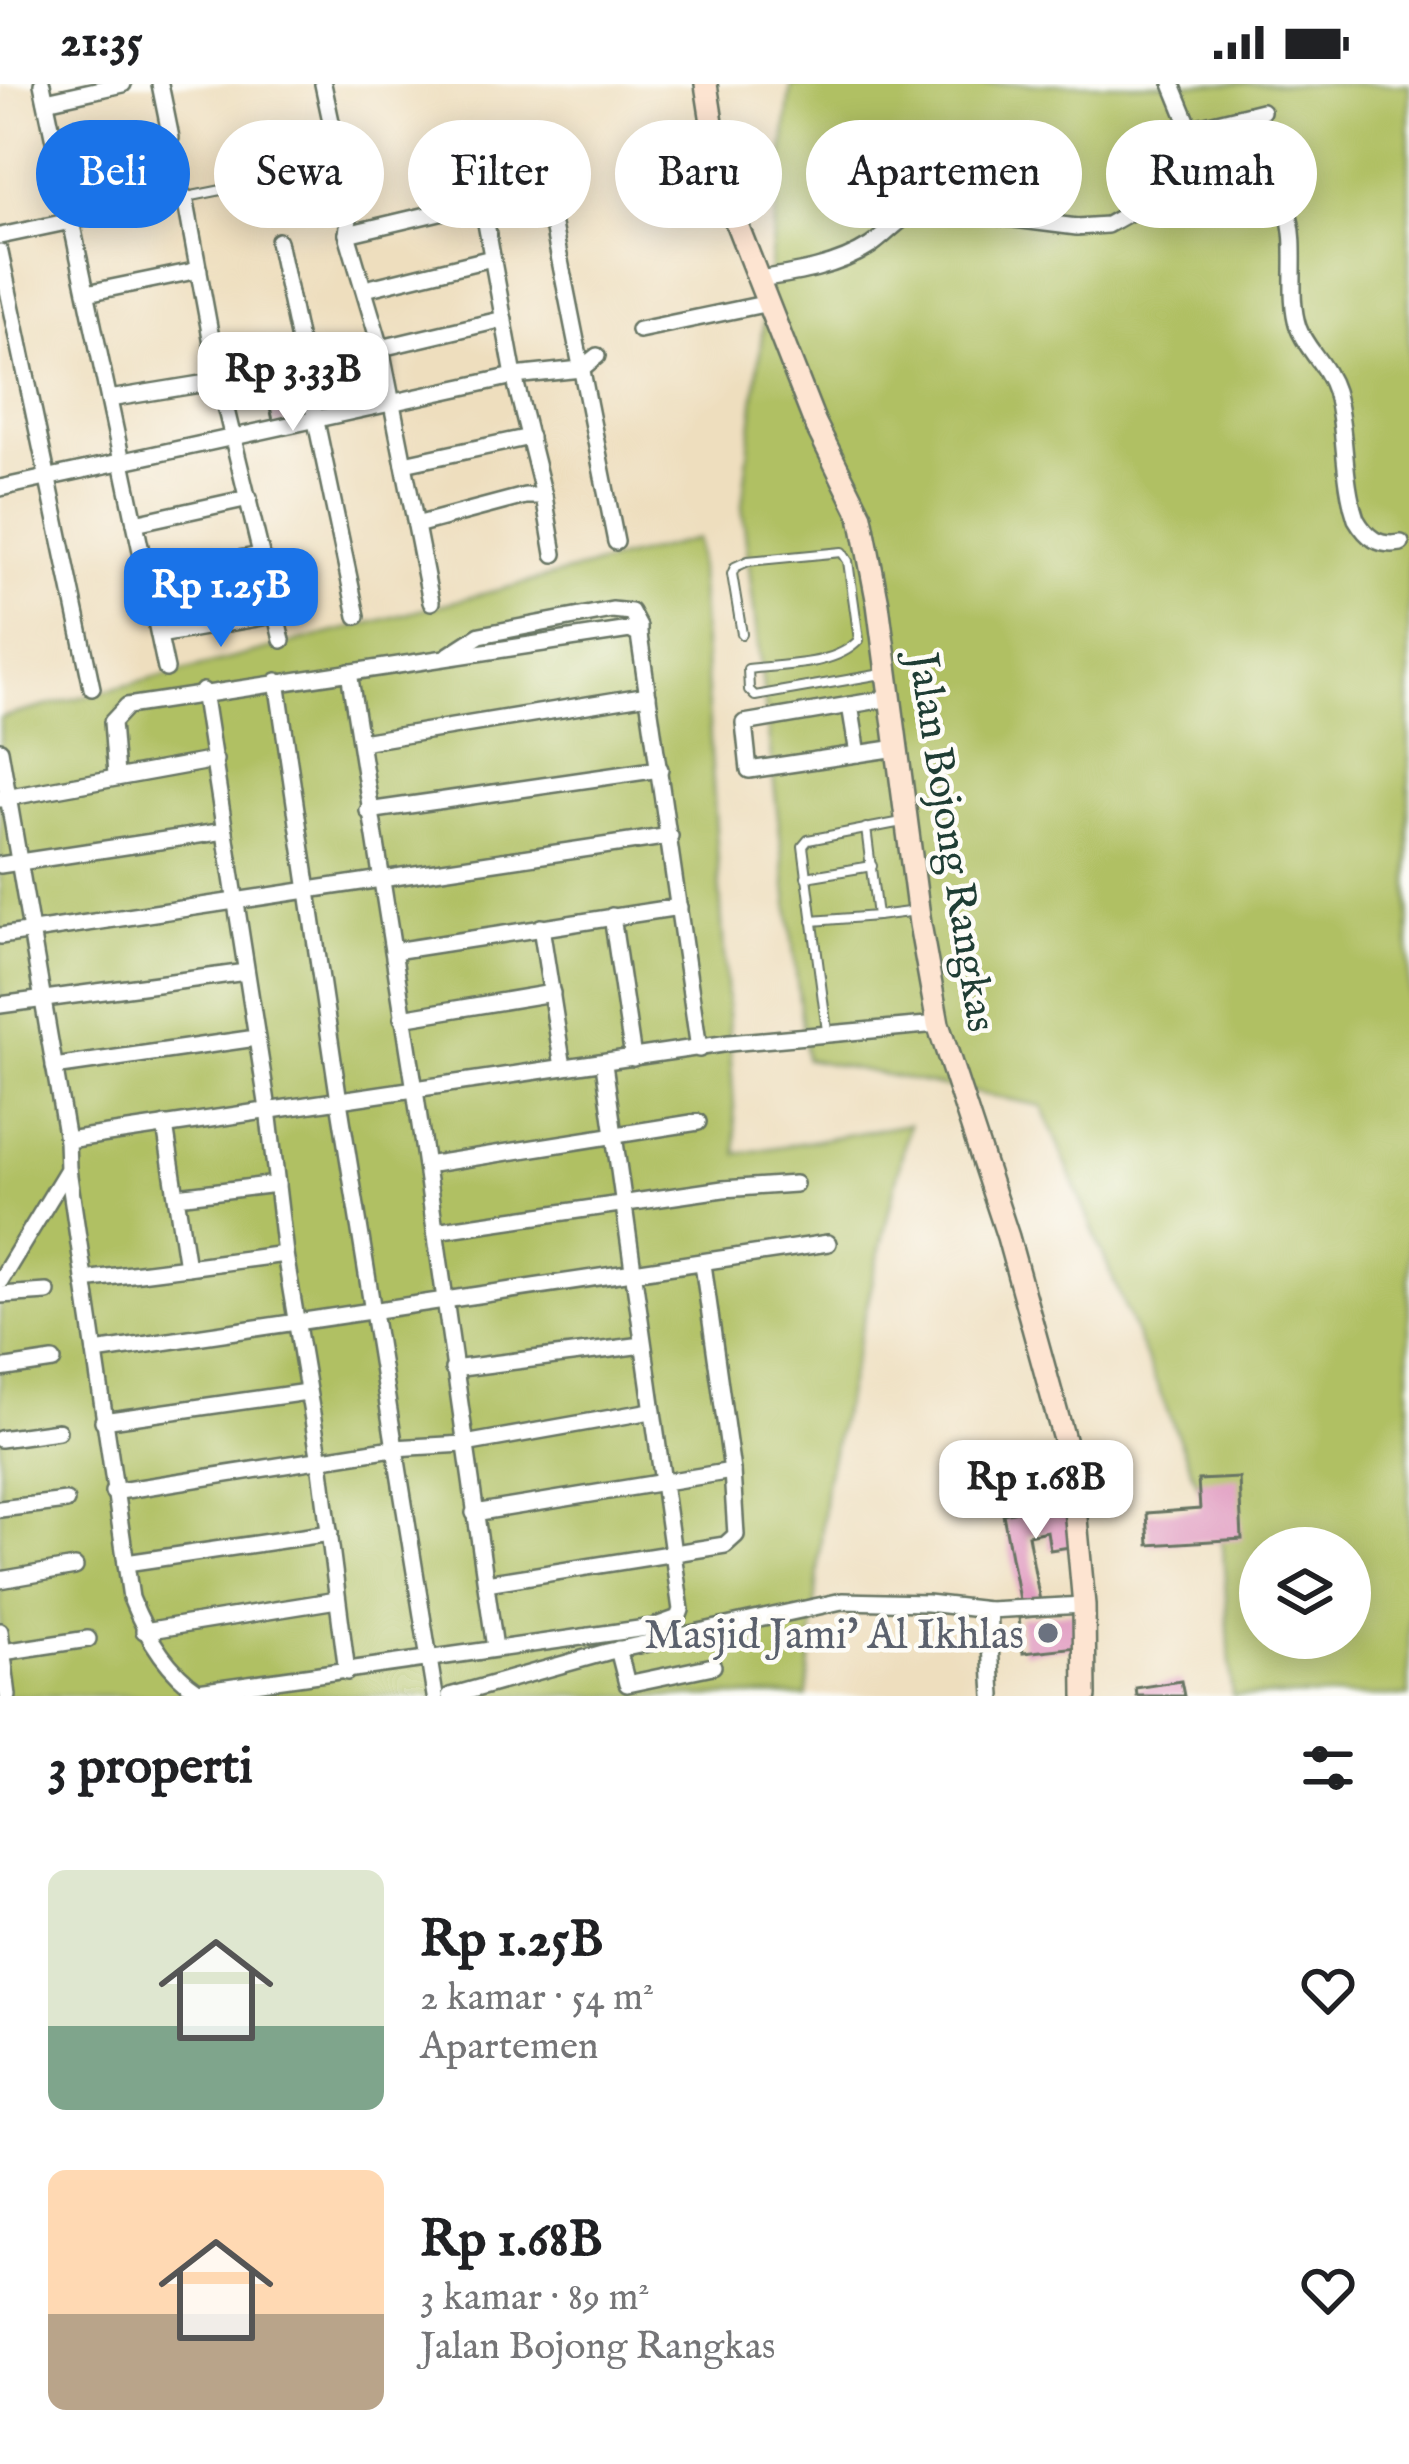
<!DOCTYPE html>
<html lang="id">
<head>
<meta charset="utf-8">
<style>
  :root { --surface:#fff; --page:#f6f6f6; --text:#202124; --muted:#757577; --accent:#1a73e8 }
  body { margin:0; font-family:"IM FELL English",serif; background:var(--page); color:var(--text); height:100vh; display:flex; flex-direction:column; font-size:45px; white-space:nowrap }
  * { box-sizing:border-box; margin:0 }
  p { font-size:39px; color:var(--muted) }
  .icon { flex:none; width:66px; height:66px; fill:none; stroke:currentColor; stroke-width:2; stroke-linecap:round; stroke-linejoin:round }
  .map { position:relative; height:1612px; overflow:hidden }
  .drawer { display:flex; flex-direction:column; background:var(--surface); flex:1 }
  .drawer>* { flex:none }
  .hud { position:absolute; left:36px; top:36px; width:1338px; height:108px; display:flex; gap:24px }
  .tools { position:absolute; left:1239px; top:1443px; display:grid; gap:24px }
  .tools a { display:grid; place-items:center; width:132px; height:132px; border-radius:50%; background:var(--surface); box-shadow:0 6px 30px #0003; font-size:60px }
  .price { position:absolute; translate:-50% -102px; padding:0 27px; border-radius:24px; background:#fff; color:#222; font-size:39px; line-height:78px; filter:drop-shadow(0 3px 6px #0008) }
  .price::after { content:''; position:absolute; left:50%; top:72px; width:36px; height:27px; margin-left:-18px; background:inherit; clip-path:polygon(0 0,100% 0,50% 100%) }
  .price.current { background:var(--accent); color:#fff }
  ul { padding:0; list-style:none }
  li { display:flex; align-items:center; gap:36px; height:300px; padding:0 48px }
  li span { display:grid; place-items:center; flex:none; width:336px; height:240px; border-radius:18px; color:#555 }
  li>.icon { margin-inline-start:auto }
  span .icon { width:144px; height:144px; fill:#fffc; stroke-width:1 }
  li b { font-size:51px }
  h2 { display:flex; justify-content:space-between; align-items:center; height:144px; padding:0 48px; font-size:51px }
  .tag { padding:0 42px; border-radius:54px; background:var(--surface); box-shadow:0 6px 30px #0003; font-size:42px; line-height:108px }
  .tag.current { background:var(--accent); color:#fff }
  .status { display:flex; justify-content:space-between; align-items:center; height:84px; padding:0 60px; background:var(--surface); direction:ltr }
  .status svg { height:33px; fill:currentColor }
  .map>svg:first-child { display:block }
  .green { fill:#b0c063; stroke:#687e4c; stroke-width:3; fill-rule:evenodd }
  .building { fill:#df96be }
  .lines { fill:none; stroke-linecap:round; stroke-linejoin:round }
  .lane-casing { stroke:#677564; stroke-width:12 }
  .street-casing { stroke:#677564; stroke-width:20 }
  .secondary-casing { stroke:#677564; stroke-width:26 }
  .lane { stroke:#fff; stroke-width:8 }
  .street { stroke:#fff; stroke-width:15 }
  .secondary { stroke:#fde4d1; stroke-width:21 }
  .worship-dot { fill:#6b7280; stroke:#fdfcf7; stroke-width:4.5 }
  .labels { text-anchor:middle; stroke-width:9; stroke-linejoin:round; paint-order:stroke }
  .street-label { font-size:42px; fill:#1f3d34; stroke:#fdfcf7 }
  .worship-label { font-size:42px; fill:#5b616d; stroke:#fdfcf7; text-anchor:end }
</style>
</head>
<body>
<div class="status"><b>21:35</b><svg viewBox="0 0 49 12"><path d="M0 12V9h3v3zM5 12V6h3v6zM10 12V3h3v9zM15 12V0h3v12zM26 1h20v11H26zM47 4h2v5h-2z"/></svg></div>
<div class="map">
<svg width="1409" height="1612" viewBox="0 0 1409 1612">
  <rect width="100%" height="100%" fill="#fdfcf7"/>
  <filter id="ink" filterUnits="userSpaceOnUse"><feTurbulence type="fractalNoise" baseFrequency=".00833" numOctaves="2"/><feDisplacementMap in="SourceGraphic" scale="24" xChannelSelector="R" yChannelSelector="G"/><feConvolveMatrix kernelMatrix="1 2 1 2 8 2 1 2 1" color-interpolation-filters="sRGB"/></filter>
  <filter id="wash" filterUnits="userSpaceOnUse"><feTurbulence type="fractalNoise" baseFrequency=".004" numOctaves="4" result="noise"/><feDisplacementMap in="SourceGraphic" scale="48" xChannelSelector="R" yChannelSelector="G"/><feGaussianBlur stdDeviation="2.7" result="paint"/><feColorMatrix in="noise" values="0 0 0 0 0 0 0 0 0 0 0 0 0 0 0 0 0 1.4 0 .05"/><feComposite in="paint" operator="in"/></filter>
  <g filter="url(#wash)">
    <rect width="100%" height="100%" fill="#eedebe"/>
    <g class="green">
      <path d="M791,0H1409V1612H1232L1223,1462L1042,1022L806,975L742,422ZM1260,1464H1350V1554H1260Z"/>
      <path d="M697,455L737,1070L909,1040L826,1398L807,1612H0V634Z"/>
    </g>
    <g id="blocks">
      <g class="building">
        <path d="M303,306L309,334L274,341L268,314Z"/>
        <path d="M1239,1394L1242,1455L1149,1461L1147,1429L1200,1425L1198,1396Z"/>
        <path d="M1068,1417L1076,1462L1050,1466L1047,1447L1028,1451L1040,1517L1020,1521L1003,1430Z"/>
        <path d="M1073,1528L1077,1563L1023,1569L1019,1534Z"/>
        <path d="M1181,1597L1184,1612H1137L1136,1604Z"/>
      </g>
    </g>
  </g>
  <g filter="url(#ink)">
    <use href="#blocks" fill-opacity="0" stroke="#677564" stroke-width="3"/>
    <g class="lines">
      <g class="lane-casing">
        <g id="lane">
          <path d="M187,113L341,82"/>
          <path d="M742,550L732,490L735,483L748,477L842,468L848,477L859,556C834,583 783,580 748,585L749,606L755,612L882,590"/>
          <path d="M806,793L872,782"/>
          <path d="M877,832L917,827"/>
          <path d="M812,837L877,832L866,744"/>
          <path d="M827,947L803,762L808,756L902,738"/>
        </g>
      </g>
      <g class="street-casing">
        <g id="street">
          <path d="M42,0L166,585"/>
          <path d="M323,0L350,126L347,150L381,264L431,518"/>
          <path d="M1172,0L1192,49"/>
          <path d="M46,17L123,0"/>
          <path d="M540,76L616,458"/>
          <path d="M59,78L171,54L160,0"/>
          <path d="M1151,117C1180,104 1210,96 1242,98C1319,102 1281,192 1298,243C1305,264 1327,281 1335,307C1347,348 1342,394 1356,435C1367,454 1379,463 1401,459"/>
          <path d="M347,150L482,118"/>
          <path d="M0,152L185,113L219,297L282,556"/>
          <path d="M278,157L357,532"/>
          <path d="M0,168L92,604"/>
          <path d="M759,195C798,189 837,183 870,162C889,149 903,129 925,124L1077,143L1107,141L1143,121L1179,78L1197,43L1262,27"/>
          <path d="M365,205L492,174"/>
          <path d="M87,209L199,186"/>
          <path d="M639,246L769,219"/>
          <path d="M381,264L504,235"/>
          <path d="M109,315L219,297"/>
          <path d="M404,380L530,353"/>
          <path d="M0,404L514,292L581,285L597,272"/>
          <path d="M544,412L554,470"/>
          <path d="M135,439L249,414"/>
          <path d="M416,441L525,412H544L514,292L477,90"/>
          <path d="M148,490L262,471"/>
          <path d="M159,551L274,531"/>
          <path d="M449,571L480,551L612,526L631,528L639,543V551"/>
          <path d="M349,588L415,1006L495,1564"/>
          <path d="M277,597L339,1017L435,1612"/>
          <path d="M203,607L268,1025L285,1170L320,1377L347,1588"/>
          <path d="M891,614L744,639L749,686L897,664"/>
          <path d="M850,621L858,670"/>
          <path d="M361,658L648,611"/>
          <path d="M0,666L67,1056L68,1085L0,1197"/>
          <path d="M116,691L112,638L127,622L630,546L639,551L699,965"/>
          <path d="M0,715L215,676"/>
          <path d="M368,727L660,685"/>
          <path d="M0,781L225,747"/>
          <path d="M612,832L633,974"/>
          <path d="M541,843L563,983"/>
          <path d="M0,852L670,752"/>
          <path d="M394,867L679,823"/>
          <path d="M0,921L246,888"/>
          <path d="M402,934L552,909"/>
          <path d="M54,983L256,954"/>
          <path d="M67,1056L729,959L938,940"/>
          <path d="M426,1081L698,1038"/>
          <path d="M68,1085L131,1514C145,1549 165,1585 198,1607L653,1543L678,1534L681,1526L604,980"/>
          <path d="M177,1112L277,1100"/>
          <path d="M435,1147L723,1105L795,1100"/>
          <path d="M187,1183L285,1170"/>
          <path d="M84,1196L187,1183L165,1041"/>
          <path d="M0,1211L47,1208"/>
          <path d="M95,1268L828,1159"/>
          <path d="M0,1285L53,1277"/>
          <path d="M453,1285L643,1261"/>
          <path d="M103,1337L307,1308"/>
          <path d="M0,1355L58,1347"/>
          <path d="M113,1408L393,1364L465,1360L651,1327"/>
          <path d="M0,1425L66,1417"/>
          <path d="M474,1429L732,1387"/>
          <path d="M126,1479L330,1449"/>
          <path d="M0,1496L75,1483"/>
          <path d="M486,1499L725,1461L736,1451L732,1387L703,1180"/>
          <path d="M988,1526L993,1612"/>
          <path d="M0,1547L8,1612"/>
          <path d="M144,1547L337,1516"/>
          <path d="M618,1565L627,1600L713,1582"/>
          <path d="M3,1568L88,1555"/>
          <path d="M450,1612L607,1568L842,1517L927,1519L988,1526L1084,1521"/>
        </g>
      </g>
      <g class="secondary-casing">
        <path id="secondary" d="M706,0L719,83L734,133L815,339L861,432L878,520L920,840L938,940L1008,1153L1071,1381L1084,1521L1085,1612"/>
      </g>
      <use href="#lane" class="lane"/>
      <use href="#street" class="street"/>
      <use href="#secondary" class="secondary"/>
    </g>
  </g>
  <circle class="worship-dot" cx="1048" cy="1549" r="12"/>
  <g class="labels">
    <g class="street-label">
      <text transform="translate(954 758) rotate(81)" y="15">Jalan Bojong Rangkas</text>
    </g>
    <g class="worship-label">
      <text x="1024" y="1564">Masjid Jami' Al Ikhlas</text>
    </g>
  </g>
</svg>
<div class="tools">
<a><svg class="icon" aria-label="layers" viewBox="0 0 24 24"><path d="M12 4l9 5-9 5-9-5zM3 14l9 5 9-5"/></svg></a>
</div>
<b class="price" style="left:293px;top:350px">Rp 3.33B</b>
<b class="price current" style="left:221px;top:566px">Rp 1.25B</b>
<b class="price" style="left:1036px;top:1458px">Rp 1.68B</b>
<div class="hud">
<a class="tag current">Beli</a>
<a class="tag">Sewa</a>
<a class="tag">Filter</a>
<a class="tag">Baru</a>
<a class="tag">Apartemen</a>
<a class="tag">Rumah</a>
</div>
</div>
<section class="drawer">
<h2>3 properti<svg class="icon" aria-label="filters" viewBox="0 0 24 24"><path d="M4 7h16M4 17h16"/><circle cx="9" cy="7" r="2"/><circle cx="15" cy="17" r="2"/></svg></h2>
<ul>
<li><span style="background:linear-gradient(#dfe7d0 65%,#7fa58c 0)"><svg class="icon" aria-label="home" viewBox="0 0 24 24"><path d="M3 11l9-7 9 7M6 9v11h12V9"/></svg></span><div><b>Rp 1.25B</b><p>2 kamar · 54 m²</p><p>Apartemen</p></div><svg class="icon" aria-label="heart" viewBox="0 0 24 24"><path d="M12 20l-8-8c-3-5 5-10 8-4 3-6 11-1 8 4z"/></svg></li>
<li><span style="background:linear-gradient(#ffd9b3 60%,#b9a48a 0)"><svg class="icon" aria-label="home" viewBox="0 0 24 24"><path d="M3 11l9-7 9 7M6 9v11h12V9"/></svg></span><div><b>Rp 1.68B</b><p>3 kamar · 89 m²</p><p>Jalan Bojong Rangkas</p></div><svg class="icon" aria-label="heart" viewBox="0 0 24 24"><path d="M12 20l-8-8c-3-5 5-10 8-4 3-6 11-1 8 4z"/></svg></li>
</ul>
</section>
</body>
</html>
